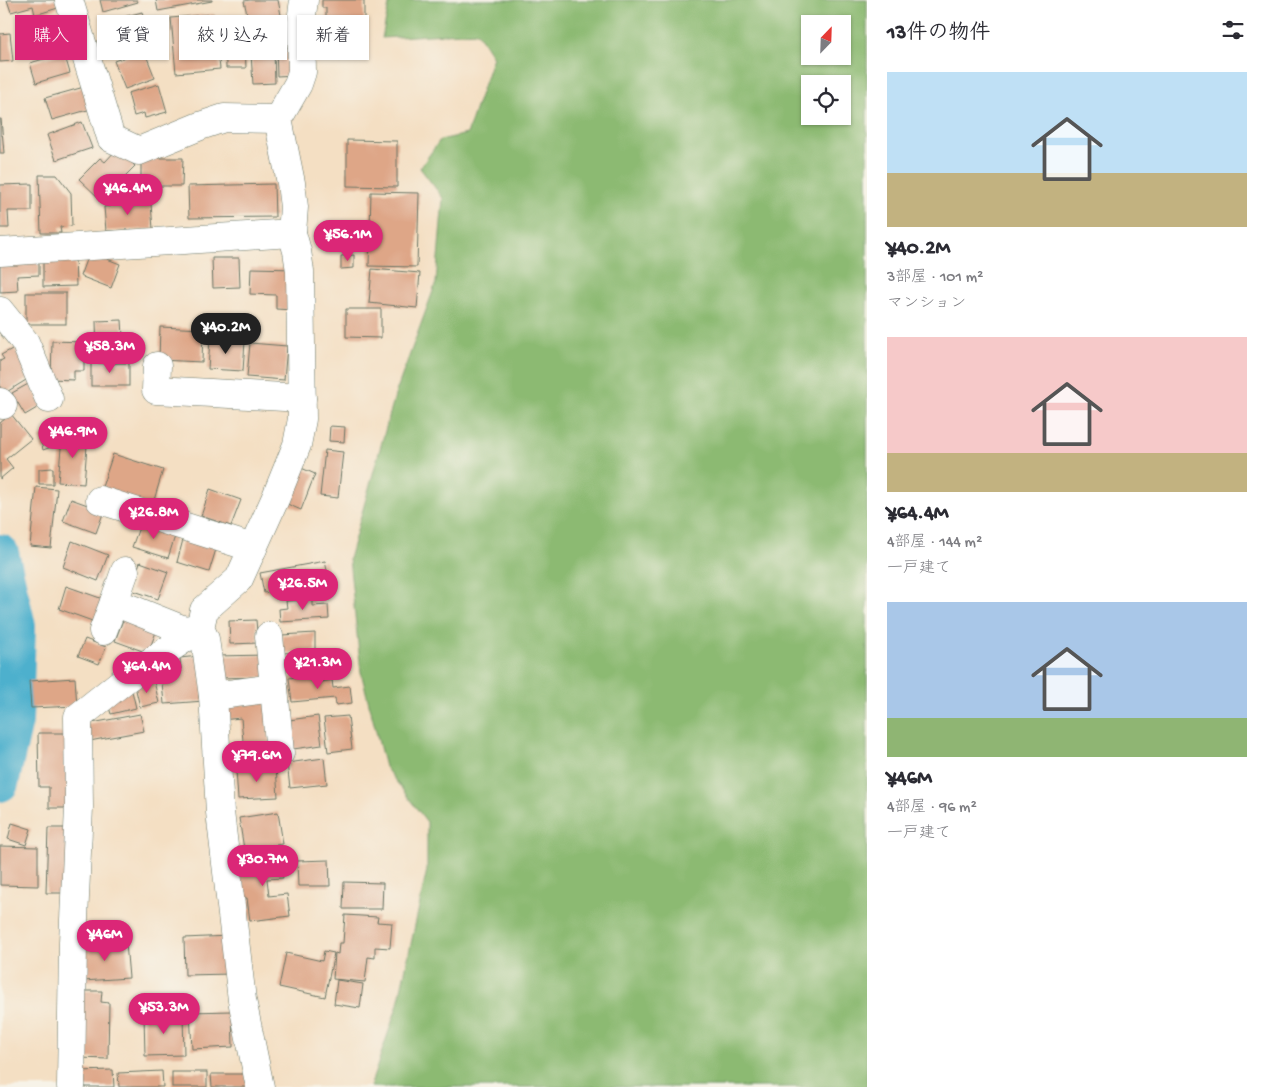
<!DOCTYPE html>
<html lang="ja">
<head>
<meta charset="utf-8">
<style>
  :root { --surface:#fff; --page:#f2f2f3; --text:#2b2b33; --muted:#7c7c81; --accent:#db2777 }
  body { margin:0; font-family:"Gochi Hand","Klee One",sans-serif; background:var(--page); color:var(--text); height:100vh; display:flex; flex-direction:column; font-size:19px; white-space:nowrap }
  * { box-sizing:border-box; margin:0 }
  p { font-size:16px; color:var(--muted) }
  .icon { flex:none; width:28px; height:28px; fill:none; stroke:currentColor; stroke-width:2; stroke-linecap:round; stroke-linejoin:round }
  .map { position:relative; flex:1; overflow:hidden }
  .details { display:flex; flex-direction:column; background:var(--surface); width:400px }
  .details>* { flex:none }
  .top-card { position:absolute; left:15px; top:15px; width:475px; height:45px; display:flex; gap:10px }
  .needle { width:32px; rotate:23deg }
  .tools { position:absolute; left:801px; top:15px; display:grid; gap:10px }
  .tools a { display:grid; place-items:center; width:50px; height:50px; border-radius:0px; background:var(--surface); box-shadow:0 1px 4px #0004; font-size:25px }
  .price { position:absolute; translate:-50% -42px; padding:0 11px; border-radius:18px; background:var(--accent); color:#fff; font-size:16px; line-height:32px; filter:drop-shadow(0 1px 2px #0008) }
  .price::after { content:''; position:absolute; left:50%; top:30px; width:15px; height:11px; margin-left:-8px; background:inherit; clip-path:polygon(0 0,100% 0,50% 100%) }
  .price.active { background:#222; color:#fff }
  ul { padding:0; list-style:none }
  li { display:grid; align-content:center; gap:10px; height:265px; padding:0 20px }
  li span { display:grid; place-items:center; height:155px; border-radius:0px; color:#555 }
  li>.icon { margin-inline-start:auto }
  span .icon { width:90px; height:90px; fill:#fffc; stroke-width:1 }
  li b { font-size:21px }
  h2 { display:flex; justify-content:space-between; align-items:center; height:60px; padding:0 20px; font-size:21px }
  .pill { padding:0 18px; border-radius:0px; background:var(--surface); box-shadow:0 1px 4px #0004; font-size:18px; line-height:45px }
  .pill.active { background:var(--accent); color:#fff }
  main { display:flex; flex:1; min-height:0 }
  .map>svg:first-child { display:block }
  .forest { fill:#8cba72; stroke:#567c53; fill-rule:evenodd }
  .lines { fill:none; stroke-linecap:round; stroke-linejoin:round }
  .river { stroke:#4eb0cd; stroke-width:38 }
  .building { fill:#dea687 }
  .minor-casing { stroke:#6a7666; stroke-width:29 }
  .minor { stroke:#fff; stroke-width:28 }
</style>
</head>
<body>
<main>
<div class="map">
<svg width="867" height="1087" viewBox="0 0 867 1087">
  <rect width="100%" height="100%" fill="#f7f3e8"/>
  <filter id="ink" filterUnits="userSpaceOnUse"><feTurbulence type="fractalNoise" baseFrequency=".02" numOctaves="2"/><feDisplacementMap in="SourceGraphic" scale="10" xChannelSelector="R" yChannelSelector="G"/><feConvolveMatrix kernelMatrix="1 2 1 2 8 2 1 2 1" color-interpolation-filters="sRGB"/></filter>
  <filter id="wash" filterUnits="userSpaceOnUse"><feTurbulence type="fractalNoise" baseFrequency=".0096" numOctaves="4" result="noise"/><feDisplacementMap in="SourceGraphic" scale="20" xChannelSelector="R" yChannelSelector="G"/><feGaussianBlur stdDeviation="1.12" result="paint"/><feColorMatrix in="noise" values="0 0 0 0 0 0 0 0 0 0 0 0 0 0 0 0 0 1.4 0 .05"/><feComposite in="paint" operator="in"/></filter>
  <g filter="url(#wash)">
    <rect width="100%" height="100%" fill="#f4dfc3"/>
    <path class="forest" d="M390,0H867V1087H370L398,1004L427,870V822L385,767L361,672L349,559L396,392L436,283L443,198L420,168L440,140L467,134L493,57L477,32L382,38ZM810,24H842V56H810ZM810,84H842V116H810Z"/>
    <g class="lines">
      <path class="river" d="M0,553L17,626L14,721L0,783"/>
    </g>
    <g id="blocks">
      <g class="building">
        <path d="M7,0H56L58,8L35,15L33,6L11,12Z"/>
        <path d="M100,0H137L138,2L103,12Z"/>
        <path d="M156,0H212V1L158,11Z"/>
        <path d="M250,0H278L284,30L252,36L244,1Z"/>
        <path d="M322,0H364V32H349V48H326V8H322Z"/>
        <path d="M142,12L149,36L115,46L108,21Z"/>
        <path d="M214,14L220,69L176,73L171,18Z"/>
        <path d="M55,19L63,44L33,53L25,28Z"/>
        <path d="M225,23H244L246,68H226Z"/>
        <path d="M10,33L13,61L0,62V34Z"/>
        <path d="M295,47L296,75L277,76L276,48Z"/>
        <path d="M144,50L155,78L125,89L114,61Z"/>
        <path d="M274,52L275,83L253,84L251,54Z"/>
        <path d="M64,53L70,73L36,83L30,63Z"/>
        <path d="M159,84L167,112L145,118L144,113L134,116L128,93Z"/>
        <path d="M84,87L91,109L52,120L45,98Z"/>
        <path d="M0,119H1L4,153H0Z"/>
        <path d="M82,122L92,148L56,160L47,135Z"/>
        <path d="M347,140L397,141V187L347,186Z"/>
        <path d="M117,149L135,166L101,200L79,179L100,158L105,162Z"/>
        <path d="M141,158H183L182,186H141Z"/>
        <path d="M39,175H57L71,193L72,226L60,227L61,233H41Z"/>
        <path d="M32,184V211H8L9,228H0V185Z"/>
        <path d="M274,184L275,217L189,218L188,186Z"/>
        <path d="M371,192L419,193L417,267L369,266Z"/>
        <path d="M143,199V204H151L153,229L106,231L104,207L111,206V200Z"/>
        <path d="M324,223H339L340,236L325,237Z"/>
        <path d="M89,252L120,264L111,288L80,276Z"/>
        <path d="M39,255V275L17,276L18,291L0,292V256Z"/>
        <path d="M354,255V268L341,269V256Z"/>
        <path d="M75,256L76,286L43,287V257Z"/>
        <path d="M212,258H239L240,287L213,288Z"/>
        <path d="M251,268L294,269L293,310L276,309V295L250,294Z"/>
        <path d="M372,269L420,273L417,308L369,303Z"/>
        <rect x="26" y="293" width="40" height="31"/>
        <path d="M346,309H381V338L346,337Z"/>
        <path d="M122,320L124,354L97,355L96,321Z"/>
        <path d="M160,327L203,329L202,362L159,360Z"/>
        <path d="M210,339L245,341L243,371L208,369Z"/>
        <path d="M52,341L84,342V371H74V380L51,379Z"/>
        <path d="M250,343L287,346L284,380L247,377Z"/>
        <path d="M14,348L31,377L0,396V361L4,359L1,355Z"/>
        <rect x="91" y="363" width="38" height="23"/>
        <path d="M30,383L42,405L25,415L12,393Z"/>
        <path d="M11,414L31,439L6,459L13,468L0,479V423Z"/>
        <path d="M330,426L345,427L344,442L329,441Z"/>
        <path d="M72,431L88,433L84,484L58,482L62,437L71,438Z"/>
        <path d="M51,434L54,446L43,450L40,437Z"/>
        <path d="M325,450L343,452L338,498L320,496Z"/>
        <path d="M113,454L163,470L152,507L101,490Z"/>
        <path d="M299,467L315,474L301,510L285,503Z"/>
        <path d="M53,468V484H39V469Z"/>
        <path d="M36,487L57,489L51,548L30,546Z"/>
        <path d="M210,489L241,500L231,526L201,516Z"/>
        <path d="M71,499L104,511L96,533L63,521Z"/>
        <path d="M141,522L176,533L168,558L132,547Z"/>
        <path d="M184,536L217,546L209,572L177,562Z"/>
        <path d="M72,541L108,555L98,581L63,567Z"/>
        <path d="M325,561L329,580L264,593L260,573Z"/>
        <path d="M140,562L168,572L158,599L131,590Z"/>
        <path d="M66,586L103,599L95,622L59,609Z"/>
        <path d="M313,599V606L328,605L329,619L280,622L279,609L287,608L286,601Z"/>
        <path d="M123,620L156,632L148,653L115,641Z"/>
        <path d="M256,620L258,643L230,644L229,621Z"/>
        <path d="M315,633V651L283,653L282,635Z"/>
        <path d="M85,639L106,647L99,664L78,656Z"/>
        <path d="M268,655V677L216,678V656Z"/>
        <path d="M199,656L204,701L164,704L161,671L181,669L180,658Z"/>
        <path d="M320,674L321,682L332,680L333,688L350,686L352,703L336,705L335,698L292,702L289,678Z"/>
        <path d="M75,678L77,706L31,708L29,681Z"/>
        <path d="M154,681L159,703L140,707L135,686Z"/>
        <path d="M132,691L136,708L111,714L106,697Z"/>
        <path d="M266,702L270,750L244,752L241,718L221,720L220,706Z"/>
        <path d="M140,714L144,731L84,742L81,725Z"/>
        <path d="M318,716L322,745L286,750L282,721Z"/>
        <path d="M348,716L352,749L328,752L324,718Z"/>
        <path d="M38,733H69V808H49V787H39Z"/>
        <path d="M324,758L327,784L290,788L287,763Z"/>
        <path d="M276,767L278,797L238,799L236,770Z"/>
        <path d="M278,812L283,844L244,849L239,818Z"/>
        <path d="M12,823L31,829L26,845L8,839Z"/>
        <path d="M48,828H72L71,893H46Z"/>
        <path d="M0,846L38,847V886L0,885Z"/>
        <path d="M279,850L283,878L267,879L269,896L287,894L290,916L250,921L247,898L239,899L235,875L250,873L248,858L257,857L256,853Z"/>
        <path d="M329,860L330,886H298L297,861Z"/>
        <path d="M344,882L383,883L382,909H343Z"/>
        <path d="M345,915L378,917L377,922L392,923L390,948L375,947V958L368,957L365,982L333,979L335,953L338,954L339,943H343Z"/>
        <path d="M229,936L231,974L185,975L184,938Z"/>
        <path d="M126,943L129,978L83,981L80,947Z"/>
        <path d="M324,951L334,953L325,997L279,987L286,953L322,961Z"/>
        <path d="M337,980L363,984L360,1008L334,1004Z"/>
        <path d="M81,991H102L101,1002L109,1003L108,1059L79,1058Z"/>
        <path d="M232,1011L233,1047L192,1049L190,1012Z"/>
        <path d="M144,1015H183L184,1055L145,1056Z"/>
        <path d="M113,1070L114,1087H78L77,1071Z"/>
        <path d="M162,1071L163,1087H119L118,1073Z"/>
        <rect x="172" y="1072" width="35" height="15"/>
        <path d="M211,1074H246L247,1087H212Z"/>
      </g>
    </g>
  </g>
  <g filter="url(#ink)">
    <use href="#blocks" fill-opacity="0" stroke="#6a7666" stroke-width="1"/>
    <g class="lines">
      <g class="minor-casing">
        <g id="minor">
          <path d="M69,0L111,138L139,151L200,126L224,118L278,119"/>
          <path d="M0,252L292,233"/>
          <path d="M0,311L25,342L49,399"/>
          <path d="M157,366L156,390L302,398"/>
          <path d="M0,402L3,405"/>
          <path d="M100,500L253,548"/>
          <path d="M125,571L114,602L184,630L200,628"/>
          <path d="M200,628L205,639L213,696L220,812L242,1000L260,1087"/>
          <path d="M103,631L114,602"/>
          <path d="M274,688L280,753"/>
          <path d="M213,696L274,688L269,636"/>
          <path d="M71,1087L73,942L79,807L78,717L127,678L200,628L204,610L239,579L276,497L297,445L302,419L300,271L297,251L292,233L294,207L291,183L278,119L298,84L302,72L301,22L304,0"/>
        </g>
      </g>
      <use href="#minor" class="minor"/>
    </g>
  </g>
</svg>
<div class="tools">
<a><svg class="needle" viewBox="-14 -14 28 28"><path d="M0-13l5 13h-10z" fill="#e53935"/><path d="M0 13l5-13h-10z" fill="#7c7c81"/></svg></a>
<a><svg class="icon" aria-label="locate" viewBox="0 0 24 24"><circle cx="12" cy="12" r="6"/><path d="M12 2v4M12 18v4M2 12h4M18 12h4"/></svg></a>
</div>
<b class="price" style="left:128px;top:216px">¥46.4M</b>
<b class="price" style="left:348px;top:262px">¥56.1M</b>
<b class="price active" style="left:226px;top:355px">¥40.2M</b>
<b class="price" style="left:110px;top:374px">¥58.3M</b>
<b class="price" style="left:73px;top:459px">¥46.9M</b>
<b class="price" style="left:154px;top:540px">¥26.8M</b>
<b class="price" style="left:303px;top:611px">¥26.5M</b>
<b class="price" style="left:318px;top:690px">¥21.3M</b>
<b class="price" style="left:147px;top:694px">¥64.4M</b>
<b class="price" style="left:257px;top:783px">¥79.6M</b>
<b class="price" style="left:263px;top:887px">¥30.7M</b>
<b class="price" style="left:105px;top:962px">¥46M</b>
<b class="price" style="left:164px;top:1035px">¥53.3M</b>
<div class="top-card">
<a class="pill active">購入</a>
<a class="pill">賃貸</a>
<a class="pill">絞り込み</a>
<a class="pill">新着</a>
</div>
</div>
<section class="details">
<h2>13件の物件<svg class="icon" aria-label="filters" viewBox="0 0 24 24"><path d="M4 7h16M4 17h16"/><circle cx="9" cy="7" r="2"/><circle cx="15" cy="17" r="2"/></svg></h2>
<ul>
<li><span style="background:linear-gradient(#bfe0f5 65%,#c2b280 0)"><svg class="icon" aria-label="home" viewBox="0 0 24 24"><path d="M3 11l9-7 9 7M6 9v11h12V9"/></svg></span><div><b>¥40.2M</b><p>3部屋 · 101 m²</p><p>マンション</p></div></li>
<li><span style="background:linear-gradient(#f6c9c9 75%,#c2b280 0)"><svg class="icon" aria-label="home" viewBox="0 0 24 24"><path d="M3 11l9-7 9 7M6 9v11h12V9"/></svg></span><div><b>¥64.4M</b><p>4部屋 · 144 m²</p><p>一戸建て</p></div></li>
<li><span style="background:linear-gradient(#a9c7e8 75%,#8fb573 0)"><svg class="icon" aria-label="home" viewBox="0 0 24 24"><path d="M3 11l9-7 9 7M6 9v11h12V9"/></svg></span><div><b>¥46M</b><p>4部屋 · 96 m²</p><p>一戸建て</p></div></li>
</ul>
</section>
</main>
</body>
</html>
